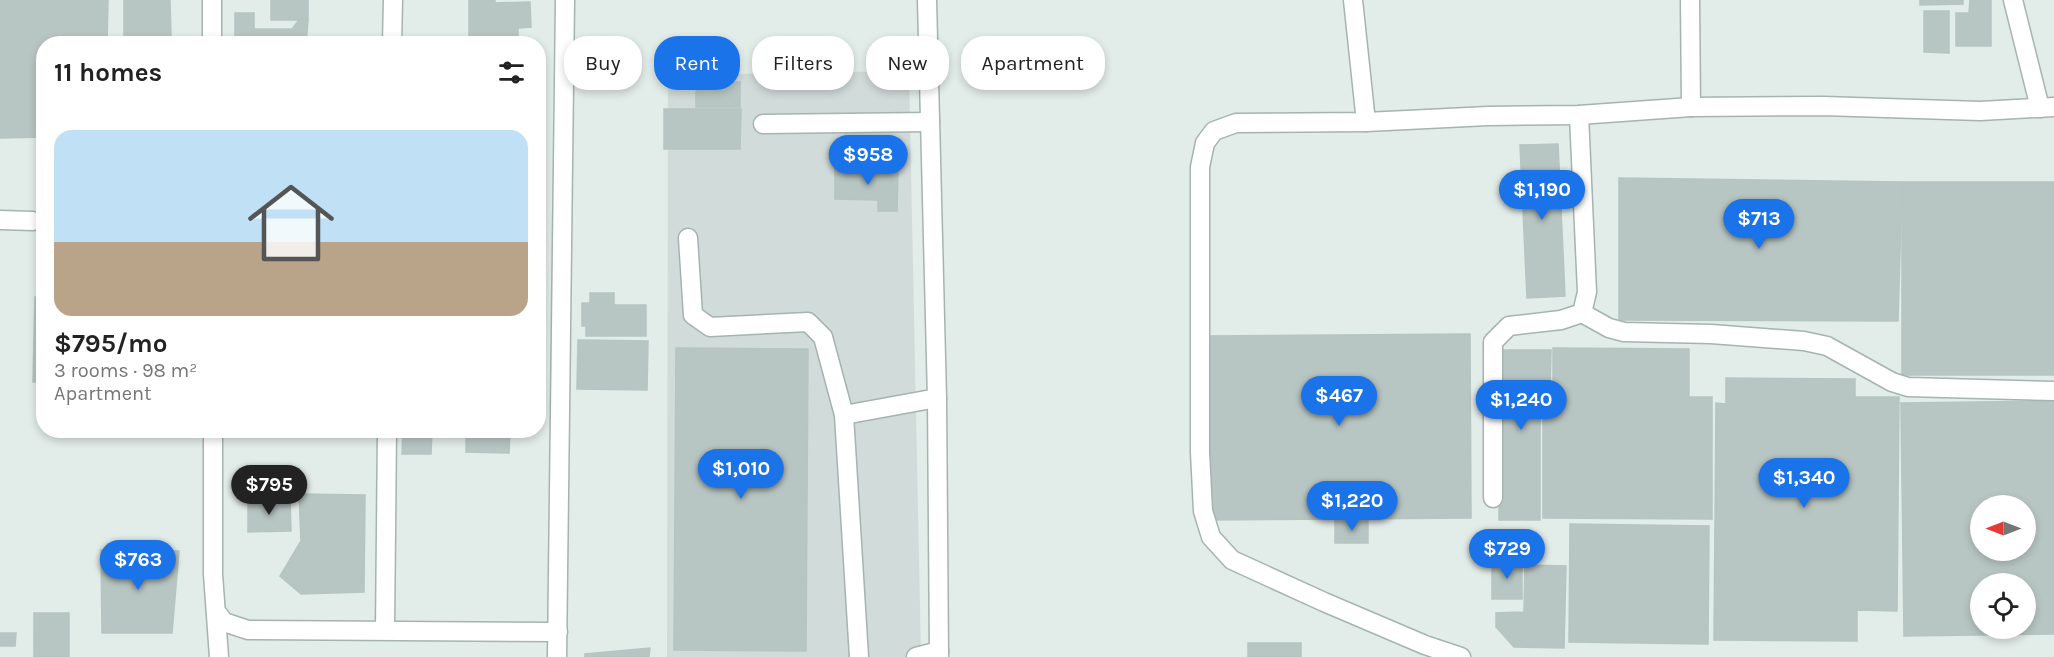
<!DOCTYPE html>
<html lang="en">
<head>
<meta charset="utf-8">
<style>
  :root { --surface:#fff; --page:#f6f6f6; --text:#222; --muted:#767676; --line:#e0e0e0; --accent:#1a73e8 }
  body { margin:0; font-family:Karla,sans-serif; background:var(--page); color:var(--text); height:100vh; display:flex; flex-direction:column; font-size:22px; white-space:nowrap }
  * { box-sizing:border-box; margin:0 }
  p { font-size:20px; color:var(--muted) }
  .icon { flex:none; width:33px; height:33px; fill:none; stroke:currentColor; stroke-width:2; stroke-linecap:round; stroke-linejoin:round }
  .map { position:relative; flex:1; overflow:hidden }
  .drawer { position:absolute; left:36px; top:36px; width:510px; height:402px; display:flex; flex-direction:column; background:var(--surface); border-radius:24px; box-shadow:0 3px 9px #0003 }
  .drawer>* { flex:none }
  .top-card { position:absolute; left:564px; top:36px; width:570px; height:54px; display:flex; gap:12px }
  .needle { width:39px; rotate:270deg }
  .tools { position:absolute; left:1970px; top:495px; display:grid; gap:12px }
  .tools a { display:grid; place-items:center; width:66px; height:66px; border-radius:50%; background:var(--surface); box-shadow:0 3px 9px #0003; font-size:30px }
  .price { position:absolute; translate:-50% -51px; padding:0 14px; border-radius:21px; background:var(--accent); color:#fff; font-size:20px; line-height:39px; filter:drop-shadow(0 2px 3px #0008) }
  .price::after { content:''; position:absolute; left:50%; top:36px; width:18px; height:14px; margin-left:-9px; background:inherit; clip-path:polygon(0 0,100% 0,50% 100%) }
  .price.on { background:#222; color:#fff }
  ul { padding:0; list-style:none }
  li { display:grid; align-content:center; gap:12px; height:318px; padding:0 18px }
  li+li { border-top:2px solid var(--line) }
  li span { display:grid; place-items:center; height:186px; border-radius:18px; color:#555 }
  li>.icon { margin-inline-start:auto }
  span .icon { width:108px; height:108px; fill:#fffc; stroke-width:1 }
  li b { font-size:26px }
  h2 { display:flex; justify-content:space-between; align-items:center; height:72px; padding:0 18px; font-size:26px }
  .pill { padding:0 21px; border-radius:24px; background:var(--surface); box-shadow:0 3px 9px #0003; font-size:21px; line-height:54px }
  .pill.on { background:var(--accent); color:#fff }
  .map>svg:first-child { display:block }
  .built { fill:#d1dbd9 }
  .building { fill:#b8c6c3; stroke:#b5c5c1; stroke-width:1.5; fill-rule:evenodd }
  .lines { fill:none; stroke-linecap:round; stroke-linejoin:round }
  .minor-casing { stroke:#a5b4b1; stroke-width:21 }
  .minor { stroke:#fff; stroke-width:18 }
</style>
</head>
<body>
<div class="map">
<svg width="2054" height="657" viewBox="0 0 2054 657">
  <rect width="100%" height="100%" fill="#e2ece9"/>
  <path class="built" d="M909,71L921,657H667L668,75Z"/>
  <g class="building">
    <path d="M0,0H108L107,44H44V137L0,138Z"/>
    <path d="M124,0H170L171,37L124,38Z"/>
    <rect x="271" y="0" width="37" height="20"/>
    <path d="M469,0H495V3L530,2L531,27L518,28V44H469Z"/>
    <path d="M1920,0H1963V4L1920,5Z"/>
    <path d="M1970,0H1991V46H1956V13H1969Z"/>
    <path d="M1924,11H1949V53L1924,52Z"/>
    <path d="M235,13H254V29H292L299,20H308L306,44H249V41L235,44Z"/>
    <path d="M696,81L740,82V107H696Z"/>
    <path d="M664,109H741L740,149H664Z"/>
    <path d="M1558,144L1565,296L1527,298L1520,145Z"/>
    <path d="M835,167L898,168L897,211H878V200L835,199Z"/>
    <path d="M1619,178L1902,182L1898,321L1619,320Z"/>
    <rect x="1902" y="182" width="152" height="193"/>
    <path d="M590,293H614V305H646V336H586V326H582V303H590Z"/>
    <path d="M35,297H44V382H33Z"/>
    <path d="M1470,334L1471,518L1208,520L1206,336Z"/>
    <path d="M578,340L648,341L647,390L577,389Z"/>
    <path d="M676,348L808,349L806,651L674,650Z"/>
    <path d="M1553,348L1689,349V397H1712V519L1543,518V397H1553Z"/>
    <path d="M1499,350H1551L1550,392H1540V520H1499Z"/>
    <path d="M1726,378L1855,379V397H1899L1897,611L1857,610V641L1714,640L1716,403L1726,404Z"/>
    <path d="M2054,401V634L1904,636L1901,403ZM1980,506H2025V550H1980ZM1980,584H2025V628H1980Z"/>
    <path d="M403,430H432L431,454H402Z"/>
    <path d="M466,430H510L509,453L466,452Z"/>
    <path d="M299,494L365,495L364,592L301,594L280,576L301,541Z"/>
    <path d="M290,500L291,531L248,532V501Z"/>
    <rect x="1335" y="521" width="33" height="22"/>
    <path d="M1570,524L1709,526L1708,644L1569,642Z"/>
    <path d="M101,550L179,551L172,633H102Z"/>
    <rect x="1492" y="562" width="30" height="37"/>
    <path d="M1525,565L1566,566L1564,648L1514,647L1496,627V613L1524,612Z"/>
    <rect x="34" y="613" width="35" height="27"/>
    <path d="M0,633H16L15,646H0Z"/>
    <rect x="34" y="640" width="35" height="17"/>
    <rect x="1248" y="643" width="53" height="14"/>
    <path d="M650,648L649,657H585V654Z"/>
  </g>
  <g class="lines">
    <g class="minor-casing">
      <g id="minor">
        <path d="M212,0V44"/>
        <path d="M927,0L937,398L939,657"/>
        <path d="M1353,0L1366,122"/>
        <path d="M1690,0L1691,107L1823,106L1980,111L2054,107"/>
        <path d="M2013,0L2040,108"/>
        <path d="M392,44L393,0"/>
        <path d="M763,124L930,122"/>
        <path d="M0,220L33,221"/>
        <path d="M688,238L693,315L710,327L808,322L823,337L844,415L859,657"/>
        <path d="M1582,313L1609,328L1624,332L1711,334L1804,341L1827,346L1892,382L1908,387L2054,391"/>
        <path d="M844,415L937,398"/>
        <path d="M213,430V574L219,657"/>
        <path d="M1493,498V342L1509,326L1561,320L1582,313L1587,292L1579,115"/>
        <path d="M218,614L224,622L248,630L558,632"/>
        <path d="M385,630L387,430"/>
        <path d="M557,657L565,0"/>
        <path d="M916,657L939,651"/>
        <path d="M1461,657L1425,645L1324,602L1232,560L1211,537L1203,511L1200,452V167L1205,143L1214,131L1236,123L1366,122L1488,116L1579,115L1691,107"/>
      </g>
    </g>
    <use href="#minor" class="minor"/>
  </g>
</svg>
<div class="tools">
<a><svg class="needle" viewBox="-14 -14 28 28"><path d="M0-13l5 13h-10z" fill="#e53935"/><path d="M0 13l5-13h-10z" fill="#767676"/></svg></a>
<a><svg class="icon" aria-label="locate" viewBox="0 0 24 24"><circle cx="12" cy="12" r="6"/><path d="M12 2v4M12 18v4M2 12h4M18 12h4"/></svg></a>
</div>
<b class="price" style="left:868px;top:186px">$958</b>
<b class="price" style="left:1542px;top:221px">$1,190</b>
<b class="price" style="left:1759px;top:250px">$713</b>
<b class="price" style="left:1339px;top:427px">$467</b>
<b class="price" style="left:1521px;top:431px">$1,240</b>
<b class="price" style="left:741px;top:500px">$1,010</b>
<b class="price" style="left:1804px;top:509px">$1,340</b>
<b class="price on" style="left:269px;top:516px">$795</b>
<b class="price" style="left:1352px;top:532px">$1,220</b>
<b class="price" style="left:1507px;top:580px">$729</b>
<b class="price" style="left:138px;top:591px">$763</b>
<div class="top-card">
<a class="pill">Buy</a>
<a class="pill on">Rent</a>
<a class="pill">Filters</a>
<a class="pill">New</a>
<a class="pill">Apartment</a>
</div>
<section class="drawer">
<h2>11 homes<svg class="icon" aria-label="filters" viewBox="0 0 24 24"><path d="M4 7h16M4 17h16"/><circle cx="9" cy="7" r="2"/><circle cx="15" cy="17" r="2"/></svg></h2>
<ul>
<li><span style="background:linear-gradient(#bfe0f5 60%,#b9a48a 0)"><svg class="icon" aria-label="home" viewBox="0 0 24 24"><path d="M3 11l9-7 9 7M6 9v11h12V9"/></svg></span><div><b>$795/mo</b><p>3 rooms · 98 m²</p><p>Apartment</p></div></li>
</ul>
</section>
</div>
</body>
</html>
